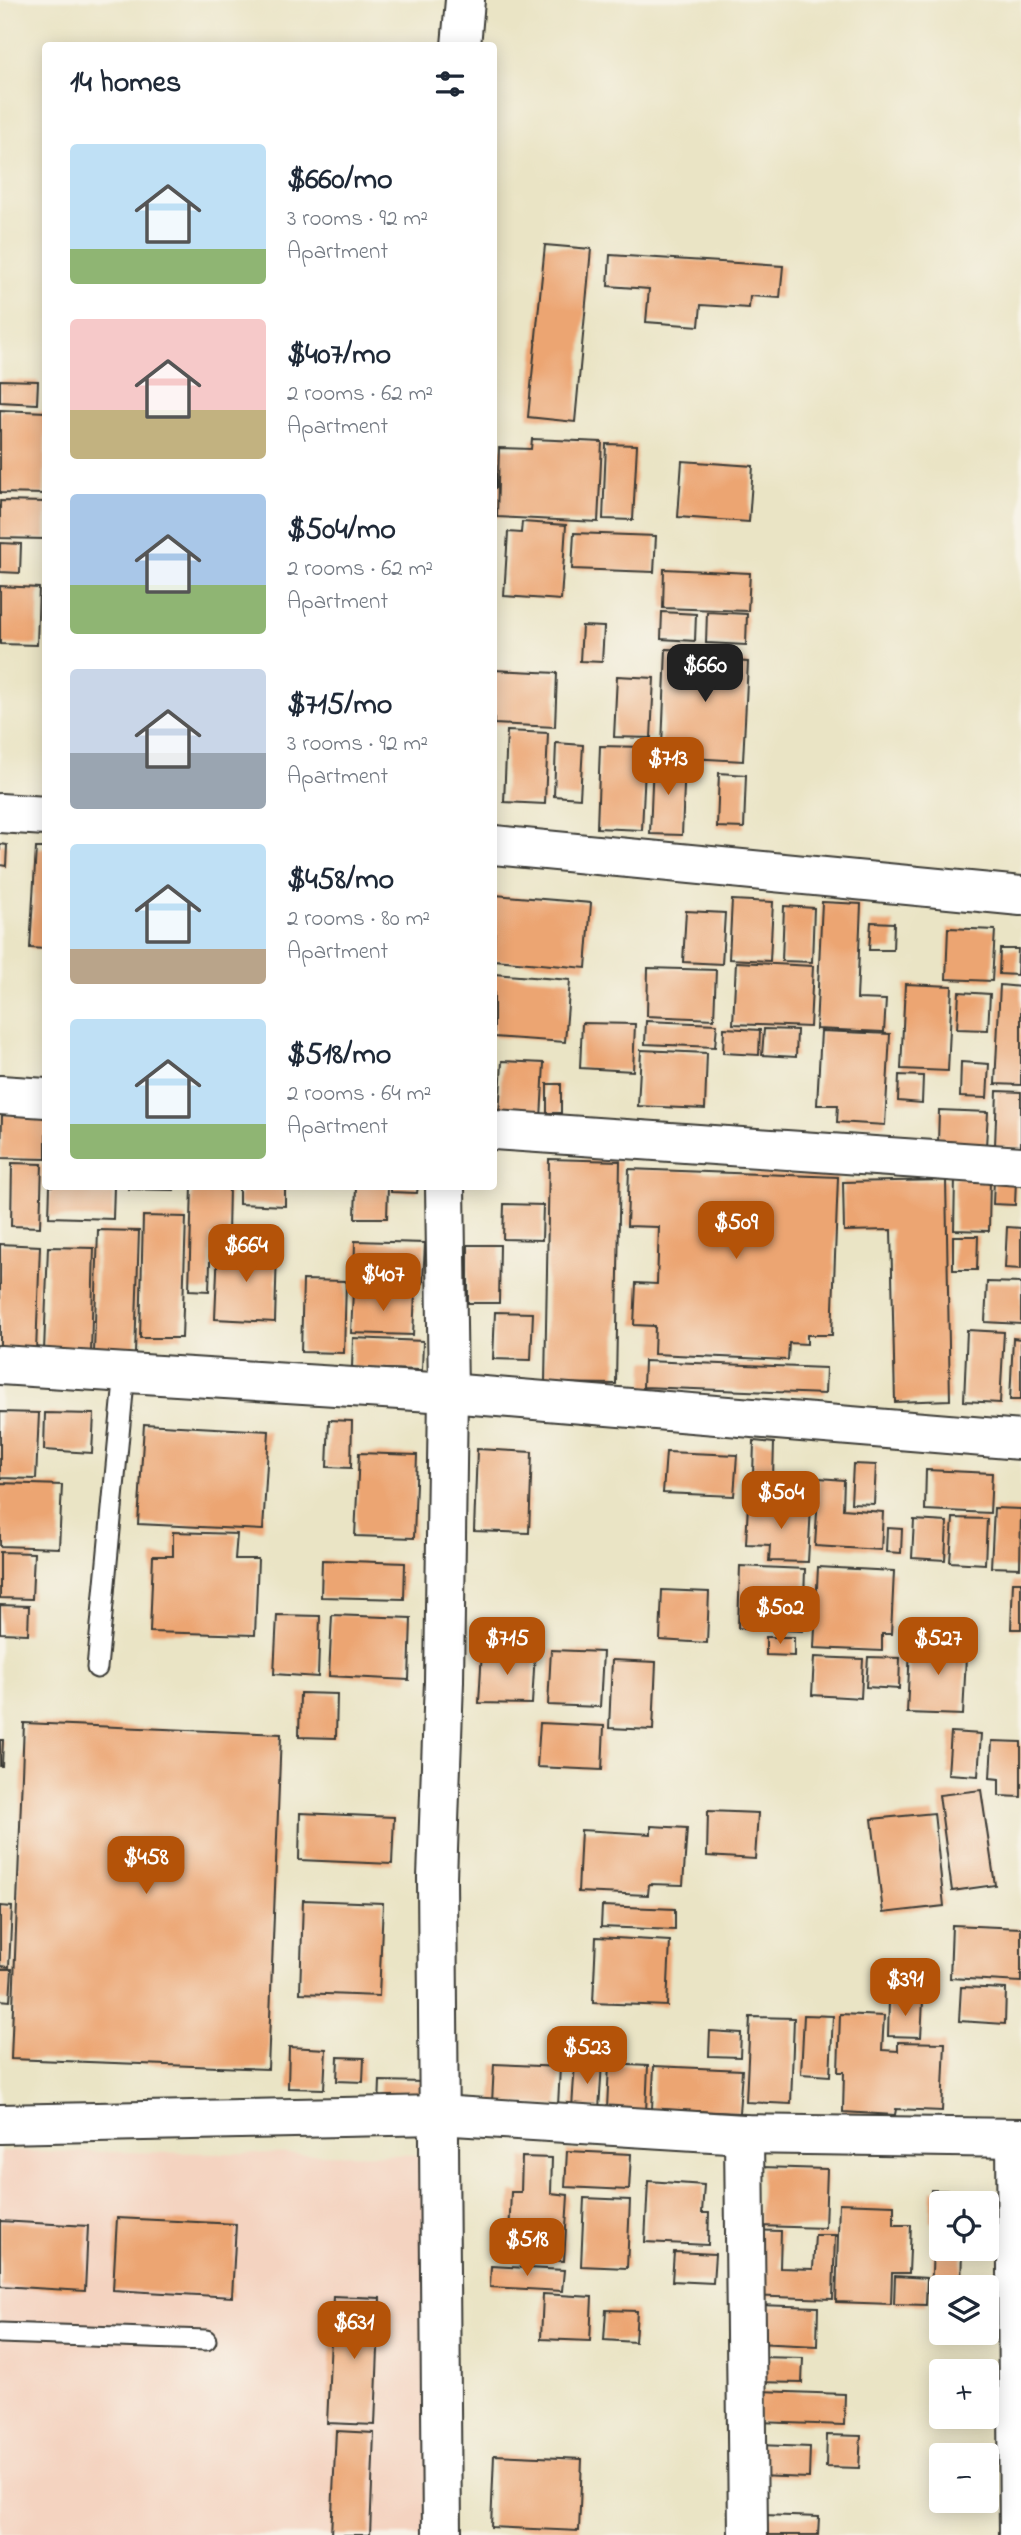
<!DOCTYPE html>
<html lang="en">
<head>
<meta charset="utf-8">
<style>
  :root { --surface:#fff; --page:#f2f2f3; --text:#1f2937; --muted:#747a83; --accent:#b45309 }
  body { margin:0; font-family:"Indie Flower",sans-serif; background:var(--page); color:var(--text); height:100vh; display:flex; flex-direction:column; font-size:26px; white-space:nowrap }
  * { box-sizing:border-box; margin:0 }
  p { font-size:23px; color:var(--muted) }
  .icon { flex:none; width:38px; height:38px; fill:none; stroke:currentColor; stroke-width:2; stroke-linecap:round; stroke-linejoin:round }
  .map { position:relative; flex:1; overflow:hidden }
  .side { position:absolute; left:42px; top:42px; width:455px; height:1148px; display:flex; flex-direction:column; background:var(--surface); border-radius:7px; box-shadow:0 4px 18px #0003 }
  .side>* { flex:none }
  .fabs { position:absolute; left:929px; top:2191px; display:grid; gap:14px }
  .fabs a { display:grid; place-items:center; width:70px; height:70px; border-radius:7px; background:var(--surface); box-shadow:0 4px 18px #0003; font-size:35px }
  .price { position:absolute; translate:-50% -60px; padding:0 16px; border-radius:14px; background:var(--accent); color:#fff; font-size:23px; line-height:46px; filter:drop-shadow(0 2px 4px #0008) }
  .price::after { content:''; position:absolute; left:50%; top:42px; width:21px; height:16px; margin-left:-10px; background:inherit; clip-path:polygon(0 0,100% 0,50% 100%) }
  .price.active { background:#222; color:#fff }
  ul { padding:0; list-style:none }
  li { display:flex; align-items:center; gap:21px; height:175px; padding:0 28px }
  li span { display:grid; place-items:center; flex:none; width:196px; height:140px; border-radius:7px; color:#555 }
  li>.icon { margin-inline-start:auto }
  span .icon { width:84px; height:84px; fill:#fffc; stroke-width:1 }
  li b { font-size:30px }
  h2 { display:flex; justify-content:space-between; align-items:center; height:84px; padding:0 28px; font-size:30px }
  .map>svg:first-child { display:block }
  .built { fill:#f4d3c0 }
  .building { fill:#eca572 }
  .lines { fill:none; stroke-linecap:round; stroke-linejoin:round }
  .service-casing { stroke:#3b3a35; stroke-width:23 }
  .minor-casing { stroke:#3b3a35; stroke-width:42 }
  .tertiary-casing { stroke:#3b3a35; stroke-width:42 }
  .service { stroke:#fff; stroke-width:19 }
  .minor { stroke:#fff; stroke-width:38 }
  .tertiary { stroke:#fff; stroke-width:38 }
</style>
</head>
<body>
<div class="map">
<svg width="1021" height="2535" viewBox="0 0 1021 2535">
  <rect width="100%" height="100%" fill="#f7f3e8"/>
  <filter id="ink" filterUnits="userSpaceOnUse"><feTurbulence type="fractalNoise" baseFrequency=".0143" numOctaves="2"/><feDisplacementMap in="SourceGraphic" scale="14" xChannelSelector="R" yChannelSelector="G"/><feConvolveMatrix kernelMatrix="1 2 1 2 8 2 1 2 1" color-interpolation-filters="sRGB"/></filter>
  <filter id="wash" filterUnits="userSpaceOnUse"><feTurbulence type="fractalNoise" baseFrequency=".00686" numOctaves="4" result="noise"/><feDisplacementMap in="SourceGraphic" scale="28" xChannelSelector="R" yChannelSelector="G"/><feGaussianBlur stdDeviation="1.57" result="paint"/><feColorMatrix in="noise" values="0 0 0 0 0 0 0 0 0 0 0 0 0 0 0 0 0 1.4 0 .05"/><feComposite in="paint" operator="in"/></filter>
  <g filter="url(#wash)">
    <rect width="100%" height="100%" fill="#eae4c5"/>
    <path class="built" d="M0,2151L440,2155L434,2535H0Z"/>
    <g id="blocks">
      <g class="building">
        <path d="M545,245L591,249L575,422L528,417Z"/>
        <path d="M610,255L783,266L780,298L750,296L749,308L701,305L699,326L646,322L649,289L608,286Z"/>
        <path d="M0,380L38,381L37,404L0,402Z"/>
        <path d="M0,410L46,412L44,494L0,493Z"/>
        <path d="M532,439L602,442L598,522L497,517L499,448L531,449Z"/>
        <path d="M606,444L637,445L633,520L603,519Z"/>
        <path d="M682,461L753,466L749,522L678,517Z"/>
        <rect x="494" y="466" width="2" height="22"/>
        <path d="M0,501L46,502L45,539L0,538Z"/>
        <path d="M522,522L566,525L561,600L504,596L508,532L521,533Z"/>
        <path d="M574,533L656,536L654,572L572,569Z"/>
        <path d="M0,543L21,544L20,573L0,572Z"/>
        <path d="M664,569L750,573L748,611L663,608Z"/>
        <path d="M0,586L39,588L37,645L0,644Z"/>
        <path d="M662,612L696,614L695,641L661,639Z"/>
        <path d="M707,612L747,614L746,645L706,643Z"/>
        <path d="M582,626L604,627L602,662L580,661Z"/>
        <path d="M666,649L718,651L717,660L748,662L743,761L690,758L691,747L662,746Z"/>
        <path d="M494,670L557,673L555,727L494,724Z"/>
        <path d="M617,676L654,678L651,738L614,737Z"/>
        <path d="M507,731L548,733L545,804L504,802Z"/>
        <path d="M556,743L583,745L580,798L554,796Z"/>
        <path d="M600,746L646,747L642,830L597,828Z"/>
        <path d="M653,760L685,761L682,835L650,834Z"/>
        <path d="M719,773L746,775L744,828L717,827Z"/>
        <path d="M0,844L7,845L6,866L0,865Z"/>
        <path d="M36,848H46V949L30,948Z"/>
        <path d="M495,895L591,903L586,968L494,960Z"/>
        <path d="M732,900L773,902L770,961L729,959Z"/>
        <path d="M822,902L861,904L857,999L886,1000L884,1032L816,1029Z"/>
        <path d="M784,906L814,908L812,962L782,961Z"/>
        <path d="M686,911L725,913L722,964L683,962Z"/>
        <path d="M871,922L894,923L893,950H869Z"/>
        <path d="M948,928L995,930L992,981L946,979Z"/>
        <path d="M1000,949H1018L1017,975L999,974Z"/>
        <path d="M736,962L813,966L810,1027L733,1024Z"/>
        <path d="M648,968L716,970L714,1019L647,1016Z"/>
        <path d="M494,974L570,980L565,1042L494,1037Z"/>
        <path d="M905,984L952,986L948,1071L901,1069Z"/>
        <path d="M1000,985L1021,987V1085L995,1084Z"/>
        <path d="M959,992L990,994L988,1030L957,1029Z"/>
        <path d="M646,1021L717,1024L715,1047L645,1044Z"/>
        <path d="M582,1023L635,1024L633,1071L580,1068Z"/>
        <path d="M724,1028L760,1030L759,1055L723,1053Z"/>
        <path d="M764,1029L797,1030L796,1057L762,1055Z"/>
        <path d="M821,1031L890,1034L885,1125L837,1122L838,1105H817Z"/>
        <path d="M641,1050L707,1053L705,1109L638,1106Z"/>
        <path d="M502,1061L544,1063L541,1119L499,1117Z"/>
        <path d="M961,1062L989,1064L987,1098L960,1097Z"/>
        <path d="M899,1075L923,1076L922,1103L898,1101Z"/>
        <rect x="547" y="1084" width="14" height="29"/>
        <path d="M997,1091L1021,1092V1148L995,1146Z"/>
        <path d="M939,1110L988,1112L986,1146L938,1144Z"/>
        <path d="M2,1115H46V1159L1,1158Z"/>
        <path d="M549,1159L620,1161L616,1384L545,1383Z"/>
        <path d="M12,1163L42,1164L40,1227L11,1226Z"/>
        <path d="M629,1169L838,1177L832,1335H807V1344L789,1343L788,1360L654,1354L655,1326L634,1325L636,1283L657,1284L659,1227L627,1226Z"/>
        <path d="M955,1177L990,1178L989,1231L954,1230Z"/>
        <path d="M994,1179H1016L1015,1205L993,1204Z"/>
        <path d="M946,1180L950,1400L895,1402L891,1230L844,1231L843,1182Z"/>
        <path d="M50,1186H114L113,1219L49,1217Z"/>
        <path d="M128,1186H174V1190L128,1189Z"/>
        <path d="M192,1186H229L228,1236H211L209,1291L189,1290Z"/>
        <path d="M239,1186H285V1206L239,1204Z"/>
        <path d="M356,1186H388L387,1218H355Z"/>
        <path d="M391,1186H418L417,1193L391,1192Z"/>
        <path d="M504,1204L543,1205L542,1240L503,1239Z"/>
        <path d="M143,1216L186,1217L182,1338H140Z"/>
        <path d="M1007,1227L1021,1228V1269L1005,1268Z"/>
        <path d="M98,1230L139,1231L135,1354L94,1353Z"/>
        <path d="M953,1236H978L977,1270H953Z"/>
        <path d="M355,1241L425,1243L423,1283L354,1281Z"/>
        <path d="M0,1244L40,1246L36,1352L0,1350Z"/>
        <path d="M468,1245H500L499,1303H468Z"/>
        <path d="M48,1247L94,1248L91,1353L44,1351Z"/>
        <path d="M218,1247L277,1249L275,1322L215,1319Z"/>
        <path d="M303,1280L346,1281L344,1353L301,1352Z"/>
        <path d="M987,1282L1021,1283V1324L985,1322Z"/>
        <path d="M353,1291L415,1293L413,1335L351,1333Z"/>
        <path d="M495,1312L533,1313L531,1360L493,1359Z"/>
        <path d="M967,1330L1004,1332L1000,1403L964,1401Z"/>
        <path d="M353,1338L423,1341L422,1370L352,1368Z"/>
        <path d="M1013,1338L1021,1339V1400H1010Z"/>
        <path d="M644,1361L826,1368L825,1394L643,1387Z"/>
        <path d="M0,1412L39,1413L36,1479L0,1478Z"/>
        <path d="M45,1413L94,1414L92,1453L44,1450Z"/>
        <path d="M329,1420L352,1421L351,1468L327,1467Z"/>
        <path d="M144,1424L269,1431L263,1530L138,1524Z"/>
        <path d="M754,1441L774,1443L773,1477L753,1476Z"/>
        <path d="M477,1449L532,1452L529,1533L474,1531Z"/>
        <path d="M666,1452L737,1455L734,1496L663,1493Z"/>
        <path d="M359,1453L417,1455L414,1538L355,1536Z"/>
        <path d="M853,1464L876,1465L874,1504L851,1503Z"/>
        <path d="M926,1470L992,1473L990,1513L925,1510Z"/>
        <path d="M819,1478L844,1480L843,1509L883,1512L881,1550L815,1546Z"/>
        <path d="M0,1483L62,1485L59,1548L0,1546Z"/>
        <path d="M748,1504L811,1506L808,1562L769,1561L770,1545L746,1544Z"/>
        <path d="M994,1508L1021,1509L1020,1568L991,1567Z"/>
        <path d="M953,1518L987,1519L985,1564L950,1562Z"/>
        <path d="M914,1520L947,1522L945,1560L912,1558Z"/>
        <path d="M887,1528L902,1529L901,1553L886,1552Z"/>
        <path d="M173,1532L237,1534L235,1559H258L255,1635L150,1632L153,1556H173Z"/>
        <path d="M0,1552L34,1553L32,1599L0,1598Z"/>
        <path d="M322,1560L405,1563L404,1599L321,1597Z"/>
        <path d="M740,1566L805,1569L803,1631L738,1628Z"/>
        <path d="M818,1567L894,1571L891,1634H882V1651L814,1648Z"/>
        <path d="M1013,1582H1021V1629H1011Z"/>
        <path d="M662,1590L709,1592L707,1643L660,1640Z"/>
        <path d="M0,1605L29,1606L28,1634L0,1633Z"/>
        <path d="M277,1615L320,1616L318,1677L274,1674Z"/>
        <path d="M332,1615L411,1618L409,1680L329,1676Z"/>
        <path d="M934,1635L967,1637L963,1715L907,1713L910,1648L933,1649Z"/>
        <path d="M766,1637H794V1656L766,1655Z"/>
        <path d="M482,1650L535,1651L532,1704L479,1703Z"/>
        <path d="M551,1650L603,1652L600,1707L548,1705Z"/>
        <path d="M814,1657L863,1659L861,1698L812,1695Z"/>
        <path d="M868,1657L900,1658L899,1689L866,1687Z"/>
        <path d="M612,1660L656,1662L653,1730L609,1728Z"/>
        <path d="M300,1693L337,1694L336,1738L299,1737Z"/>
        <path d="M24,1723L281,1734L268,2069L11,2059Z"/>
        <path d="M540,1723L604,1726L602,1770L537,1767Z"/>
        <path d="M951,1732L981,1734L978,1776L948,1774Z"/>
        <path d="M0,1740H3L2,1766H0Z"/>
        <path d="M992,1741L1021,1742V1797L999,1796V1779L990,1778Z"/>
        <path d="M981,1790L995,1885L952,1891L939,1795Z"/>
        <path d="M708,1811L758,1813L755,1859L707,1856Z"/>
        <path d="M300,1813L394,1817L392,1864L299,1860Z"/>
        <path d="M934,1813L944,1906L883,1913L872,1819Z"/>
        <path d="M651,1826L687,1828L683,1885L649,1884L648,1895L578,1892L581,1830L651,1834Z"/>
        <path d="M303,1900L383,1903L379,1996L300,1993Z"/>
        <path d="M0,1906L12,1907L9,1967L0,1966Z"/>
        <path d="M602,1906L675,1909V1930L601,1927Z"/>
        <path d="M952,1925L1021,1928V1982L950,1978Z"/>
        <path d="M596,1937L670,1941L667,2006L593,2003Z"/>
        <path d="M0,1969H12L10,2001L0,2000Z"/>
        <path d="M961,1987L1006,1989L1005,2024L959,2021Z"/>
        <path d="M889,2000L923,2001L921,2037L888,2036Z"/>
        <path d="M840,2014L884,2016L882,2050L898,2051V2042L945,2043L942,2111L896,2109L895,2115L843,2112L844,2072H838Z"/>
        <path d="M804,2015L833,2016L830,2076L801,2074Z"/>
        <path d="M750,2017L794,2018L791,2104L746,2102Z"/>
        <path d="M710,2031L741,2033L740,2057L709,2056Z"/>
        <path d="M289,2047L326,2049L324,2089L288,2088Z"/>
        <path d="M338,2057L364,2058L363,2082L337,2081Z"/>
        <path d="M575,2062L602,2063L599,2109L572,2108Z"/>
        <path d="M494,2064L560,2067L558,2106L492,2103Z"/>
        <path d="M609,2064L648,2066L646,2112L607,2109Z"/>
        <path d="M654,2066L742,2070L739,2113L652,2109Z"/>
        <path d="M380,2081L424,2082L423,2109L379,2107Z"/>
        <path d="M567,2151L631,2154L629,2190L565,2187Z"/>
        <path d="M522,2157L552,2158L551,2193L568,2195L564,2261L508,2258L511,2192H521Z"/>
        <path d="M761,2167L827,2169L825,2228L759,2226Z"/>
        <path d="M648,2181L704,2185L702,2213H709L708,2245L645,2242Z"/>
        <path d="M931,2190L982,2192V2203H942V2222H930Z"/>
        <path d="M584,2198L630,2200L627,2268L581,2266Z"/>
        <path d="M839,2203L894,2205V2225H911L909,2273H892L891,2304L836,2302Z"/>
        <path d="M117,2218L236,2224L232,2297L113,2290Z"/>
        <path d="M0,2221L88,2226L85,2291L0,2286Z"/>
        <path d="M750,2230L781,2231L780,2268L813,2269L815,2235H835L833,2299L748,2296Z"/>
        <path d="M933,2248L962,2249L961,2287H942V2296L931,2295Z"/>
        <path d="M674,2252L715,2254L713,2283L672,2281Z"/>
        <path d="M491,2266L564,2270L562,2291L490,2287Z"/>
        <path d="M895,2276L927,2278L926,2305L894,2304Z"/>
        <path d="M543,2294L592,2297L590,2341L541,2339Z"/>
        <path d="M333,2296L380,2298L375,2425L327,2423Z"/>
        <path d="M757,2305L818,2307L817,2346L756,2343Z"/>
        <path d="M606,2310L637,2311L635,2342L604,2340Z"/>
        <path d="M757,2357L803,2358L802,2383L756,2382Z"/>
        <path d="M759,2391L845,2394L844,2425L758,2422Z"/>
        <path d="M336,2431L374,2433L370,2535H331Z"/>
        <path d="M827,2435L861,2436L859,2468L826,2467Z"/>
        <path d="M758,2445L810,2447L809,2478L757,2476Z"/>
        <path d="M494,2455L582,2459L579,2531L491,2527Z"/>
        <path d="M763,2515L819,2517L818,2535H762Z"/>
      </g>
    </g>
  </g>
  <g filter="url(#ink)">
    <use href="#blocks" fill-opacity="0" stroke="#3b3a35" stroke-width="2"/>
    <g class="lines">
      <g class="service-casing">
        <g id="service">
          <path d="M97,1668L125,1371"/>
          <path d="M0,2333L206,2340"/>
        </g>
      </g>
      <g class="minor-casing">
        <g id="minor">
          <path d="M461,46L465,0"/>
          <path d="M0,813L46,816"/>
          <path d="M494,845L1021,896"/>
          <path d="M0,1095L46,1098"/>
          <path d="M494,1130L1021,1166"/>
          <path d="M0,2124L438,2115L744,2134L1021,2138"/>
          <path d="M744,2134L748,2535"/>
          <path d="M1016,2138L1019,2535"/>
          <path d="M442,2535L437,1878L444,1681L448,1393L445,1186"/>
        </g>
      </g>
      <g class="tertiary-casing">
        <path id="tertiary" d="M0,1365L448,1393L1021,1440"/>
      </g>
      <use href="#service" class="service"/>
      <use href="#minor" class="minor"/>
      <use href="#tertiary" class="tertiary"/>
    </g>
  </g>
</svg>
<div class="fabs">
<a><svg class="icon" aria-label="locate" viewBox="0 0 24 24"><circle cx="12" cy="12" r="6"/><path d="M12 2v4M12 18v4M2 12h4M18 12h4"/></svg></a>
<a><svg class="icon" aria-label="layers" viewBox="0 0 24 24"><path d="M12 4l9 5-9 5-9-5zM3 14l9 5 9-5"/></svg></a>
<a>+</a>
<a>−</a>
</div>
<b class="price active" style="left:705px;top:704px">$660</b>
<b class="price" style="left:668px;top:797px">$713</b>
<b class="price" style="left:736px;top:1261px">$509</b>
<b class="price" style="left:246px;top:1284px">$664</b>
<b class="price" style="left:383px;top:1313px">$407</b>
<b class="price" style="left:781px;top:1531px">$504</b>
<b class="price" style="left:780px;top:1646px">$502</b>
<b class="price" style="left:507px;top:1677px">$715</b>
<b class="price" style="left:938px;top:1677px">$527</b>
<b class="price" style="left:146px;top:1896px">$458</b>
<b class="price" style="left:905px;top:2018px">$391</b>
<b class="price" style="left:587px;top:2086px">$523</b>
<b class="price" style="left:527px;top:2278px">$518</b>
<b class="price" style="left:354px;top:2361px">$631</b>
<section class="side">
<h2>14 homes<svg class="icon" aria-label="filters" viewBox="0 0 24 24"><path d="M4 7h16M4 17h16"/><circle cx="9" cy="7" r="2"/><circle cx="15" cy="17" r="2"/></svg></h2>
<ul>
<li><span style="background:linear-gradient(#bfe0f5 75%,#8fb573 0)"><svg class="icon" aria-label="home" viewBox="0 0 24 24"><path d="M3 11l9-7 9 7M6 9v11h12V9"/></svg></span><div><b>$660/mo</b><p>3 rooms · 92 m²</p><p>Apartment</p></div></li>
<li><span style="background:linear-gradient(#f6c9c9 65%,#c2b280 0)"><svg class="icon" aria-label="home" viewBox="0 0 24 24"><path d="M3 11l9-7 9 7M6 9v11h12V9"/></svg></span><div><b>$407/mo</b><p>2 rooms · 62 m²</p><p>Apartment</p></div></li>
<li><span style="background:linear-gradient(#a9c7e8 65%,#8fb573 0)"><svg class="icon" aria-label="home" viewBox="0 0 24 24"><path d="M3 11l9-7 9 7M6 9v11h12V9"/></svg></span><div><b>$504/mo</b><p>2 rooms · 62 m²</p><p>Apartment</p></div></li>
<li><span style="background:linear-gradient(#c9d6e8 60%,#9aa5b1 0)"><svg class="icon" aria-label="home" viewBox="0 0 24 24"><path d="M3 11l9-7 9 7M6 9v11h12V9"/></svg></span><div><b>$715/mo</b><p>3 rooms · 92 m²</p><p>Apartment</p></div></li>
<li><span style="background:linear-gradient(#bfe0f5 75%,#b9a48a 0)"><svg class="icon" aria-label="home" viewBox="0 0 24 24"><path d="M3 11l9-7 9 7M6 9v11h12V9"/></svg></span><div><b>$458/mo</b><p>2 rooms · 80 m²</p><p>Apartment</p></div></li>
<li><span style="background:linear-gradient(#bfe0f5 75%,#8fb573 0)"><svg class="icon" aria-label="home" viewBox="0 0 24 24"><path d="M3 11l9-7 9 7M6 9v11h12V9"/></svg></span><div><b>$518/mo</b><p>2 rooms · 64 m²</p><p>Apartment</p></div></li>
</ul>
</section>
</div>
</body>
</html>
